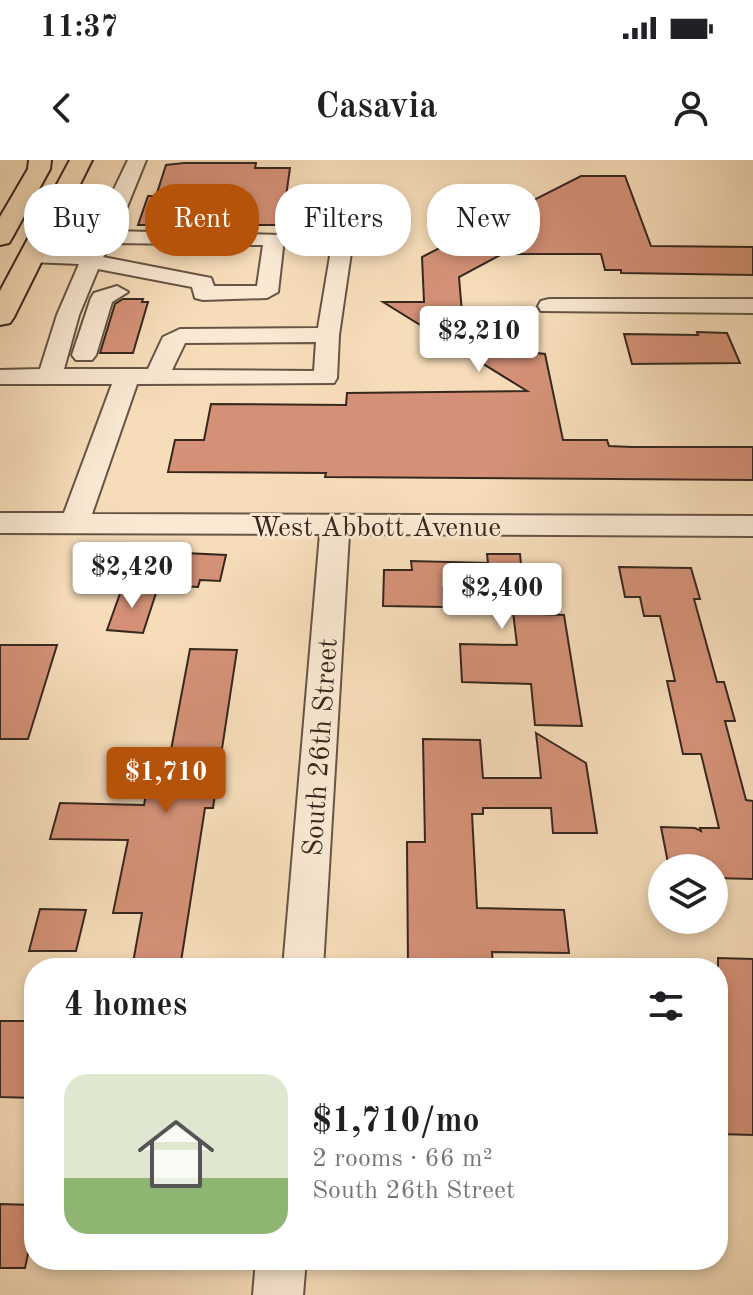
<!DOCTYPE html>
<html lang="en">
<head>
<meta charset="utf-8">
<style>
  :root { --surface:#fff; --page:#f2f2f2; --text:#202124; --muted:#757577; --line:#e0e0e0; --accent:#b45309 }
  body { margin:0; font-family:"Old Standard TT",serif; background:var(--page); color:var(--text); height:100vh; display:flex; flex-direction:column; font-size:30px; white-space:nowrap }
  * { box-sizing:border-box; margin:0 }
  p { font-size:26px; color:var(--muted) }
  .icon { flex:none; width:44px; height:44px; fill:none; stroke:currentColor; stroke-width:2; stroke-linecap:round; stroke-linejoin:round }
  .map { position:relative; flex:1; overflow:hidden }
  .drawer { position:absolute; left:24px; top:798px; width:704px; height:312px; display:flex; flex-direction:column; background:var(--surface); border-radius:32px; box-shadow:0 4px 12px #0003 }
  .drawer>* { flex:none }
  .guide { position:absolute; left:24px; top:24px; width:706px; height:72px; display:flex; gap:16px }
  .tools { position:absolute; left:648px; top:694px; display:grid; gap:16px }
  .tools a { display:grid; place-items:center; width:80px; height:80px; border-radius:50%; background:var(--surface); box-shadow:0 4px 12px #0003; font-size:40px }
  .price { position:absolute; translate:-50% -68px; padding:0 18px; border-radius:8px; background:#fff; color:#222; font-size:26px; line-height:52px; filter:drop-shadow(0 2px 4px #0008) }
  .price::after { content:''; position:absolute; left:50%; top:48px; width:24px; height:18px; margin-left:-12px; background:inherit; clip-path:polygon(0 0,100% 0,50% 100%) }
  .price.selected { background:var(--accent); color:#fff }
  ul { padding:0; list-style:none }
  li { display:flex; align-items:center; gap:24px; height:200px; padding:0 40px }
  li+li { border-top:2px solid var(--line) }
  li span { display:grid; place-items:center; flex:none; width:224px; height:160px; border-radius:24px; color:#555 }
  li>.icon { margin-inline-start:auto }
  span .icon { width:96px; height:96px; fill:#fffc; stroke-width:1 }
  li b { font-size:34px }
  h2 { display:flex; justify-content:space-between; align-items:center; height:96px; padding:0 40px; font-size:34px }
  .pill { padding:0 28px; border-radius:32px; background:var(--surface); box-shadow:0 4px 12px #0003; font-size:28px; line-height:72px }
  .pill.selected { background:var(--accent); color:#fff }
  .status { display:flex; justify-content:space-between; align-items:center; height:56px; padding:0 40px; background:var(--surface); direction:ltr }
  .status svg { height:22px; fill:currentColor }
  header { display:flex; justify-content:space-between; align-items:center; height:104px; padding:0 40px; background:var(--surface); font-size:36px; font-weight:700 }
  .map>svg:first-child { display:block }
  .building { fill:#d49177; stroke:#36281f; stroke-width:2 }
  .lines { fill:none; stroke-linecap:round; stroke-linejoin:round }
  .minor-casing { stroke:#665546; stroke-width:4 }
  .major-casing { stroke:#36281f; stroke-width:4 }
  .minor { fill:#f9e8d2; fill-rule:evenodd }
  .major { fill:#f6dcb9; fill-rule:evenodd }
  .labels { text-anchor:middle; stroke-width:6; stroke-linejoin:round; paint-order:stroke }
  .street-label { font-size:28px; fill:#36281f; stroke:#f9e8d2 }
</style>
</head>
<body>
<div class="status"><b>11:37</b><svg viewBox="0 0 49 12"><path d="M0 12V9h3v3zM5 12V6h3v6zM10 12V3h3v9zM15 12V0h3v12zM26 1h20v11H26zM47 4h2v5h-2z"/></svg></div>
<header><svg class="icon" aria-label="back" viewBox="0 0 24 24"><path d="M15 5l-7 7 7 7"/></svg>Casavia<svg class="icon" aria-label="person" viewBox="0 0 24 24"><circle cx="12" cy="8" r="4"/><path d="M4 21q1-7 8-7t8 7"/></svg></header>
<div class="map">
<svg width="753" height="1135" viewBox="0 0 753 1135">
  <rect width="100%" height="100%" fill="#f6dcb9"/>
  <filter id="stains"><feTurbulence type="fractalNoise" baseFrequency=".0025" numOctaves="4"/><feColorMatrix values="0 0 0 0 .2 0 0 0 0 .09 0 0 0 0 .02 0 0 0 .5 -.17"/></filter>
  <radialGradient id="worn" r=".72"><stop offset=".6" stop-color="#630" stop-opacity="0"/><stop offset="1" stop-color="#630" stop-opacity=".3"/></radialGradient>
  <g class="building">
    <path d="M184,3H256L255,8H290L282,65H138L148,36H156L166,5Z"/>
    <path d="M581,16H625L651,86L753,87V115L621,113V110H605L601,94H502L459,117L462,153L528,192L545,194L563,280H607L609,286L632,287H753V320L325,317L326,313L168,312L175,280H204L211,244L346,245L347,233L527,231L383,142H424L422,97Z"/>
    <path d="M123,139H143L142,142H148L133,193H100L115,144Z"/>
    <path d="M697,172L727,173L740,203L632,204L624,174L698,175Z"/>
    <path d="M163,392L226,395L220,421L200,420L198,427L153,425Z"/>
    <path d="M487,394H520L522,414H536L540,454L564,455L582,566L535,565L531,524L462,522L460,484L517,485L510,428H443L444,447L383,446L384,410H412L411,401L488,403Z"/>
    <path d="M619,407L691,408L700,439H694L717,522H724L735,561H725L746,640L753,641V719L714,718V708H669L661,667L695,668L701,671L700,668H719L701,594H683L667,521H675L660,456H644L640,437H625Z"/>
    <path d="M122,428L157,430L143,473L107,470Z"/>
    <path d="M0,485H57L28,579H0Z"/>
    <path d="M190,489L237,490L213,648H205L180,808H132L142,753H113L128,680L50,679L60,643L144,645L154,590H171Z"/>
    <path d="M536,573L586,603L597,673H553L551,648H483V654H472L477,748L564,750L569,793L492,792L493,808H408L407,682H425L423,579L480,580L483,618H541Z"/>
    <path d="M40,749L86,750L76,791H29Z"/>
    <path d="M718,798L753,799V975L718,974Z"/>
    <path d="M0,861H34V938L0,937Z"/>
    <path d="M0,1044L34,1045V1066L25,1108H0Z"/>
  </g>
  <g class="lines">
    <g class="minor-casing">
      <g id="minor">
        <path d="M128,0H146L127,47L118,57L48,69L41,67L38,63L41,59L105,48Z"/>
        <path d="M344,66L354,72L339,175L337,218L334,223L137,224L92,354L753,356V376L349,374L323,808H283L320,374L0,373V353H64L112,224H0V210L40,209L57,155L79,104L31,102L24,100L21,96L24,92L74,90L85,93L95,76L112,71L281,75L284,79L278,132L267,138L203,140L195,138L192,127L98,109L79,155L64,209H148L163,177L180,169L318,168L334,72ZM113,83L263,85L257,126H214L211,118L103,97ZM316,182L314,211L172,210L185,183Z"/>
        <path d="M117,126L128,132L112,142L96,195L92,200H76L72,195L91,138L94,133Z"/>
        <path d="M549,139H753V153L541,151L538,146L541,141Z"/>
        <path d="M256,1100H306L303,1135H253Z"/>
      </g>
    </g>
    <g class="major-casing">
      <g id="major">
        <path d="M29,0H51L50,9L12,78L9,83L0,85V57L28,9Z"/>
        <path d="M70,0H92L14,157L10,163L0,165V131Z"/>
      </g>
    </g>
    <use href="#minor" class="minor"/>
    <use href="#major" class="major"/>
  </g>
  <g class="labels">
    <g class="street-label">
      <text x="376" y="376">West Abbott Avenue</text>
      <text transform="translate(319 587) rotate(-86)" y="10">South 26th Street</text>
    </g>
  </g>
  <rect width="100%" height="100%" filter="url(#stains)"/>
  <rect width="100%" height="100%" fill="url(#worn)"/>
</svg>
<div class="tools">
<a><svg class="icon" aria-label="layers" viewBox="0 0 24 24"><path d="M12 4l9 5-9 5-9-5zM3 14l9 5 9-5"/></svg></a>
</div>
<b class="price" style="left:479px;top:214px">$2,210</b>
<b class="price" style="left:132px;top:450px">$2,420</b>
<b class="price" style="left:502px;top:471px">$2,400</b>
<b class="price selected" style="left:166px;top:655px">$1,710</b>
<div class="guide">
<a class="pill">Buy</a>
<a class="pill selected">Rent</a>
<a class="pill">Filters</a>
<a class="pill">New</a>
</div>
<section class="drawer">
<h2>4 homes<svg class="icon" aria-label="filters" viewBox="0 0 24 24"><path d="M4 7h16M4 17h16"/><circle cx="9" cy="7" r="2"/><circle cx="15" cy="17" r="2"/></svg></h2>
<ul>
<li><span style="background:linear-gradient(#dfe7d0 65%,#8fb573 0)"><svg class="icon" aria-label="home" viewBox="0 0 24 24"><path d="M3 11l9-7 9 7M6 9v11h12V9"/></svg></span><div><b>$1,710/mo</b><p>2 rooms · 66 m²</p><p>South 26th Street</p></div></li>
</ul>
</section>
</div>
</body>
</html>
